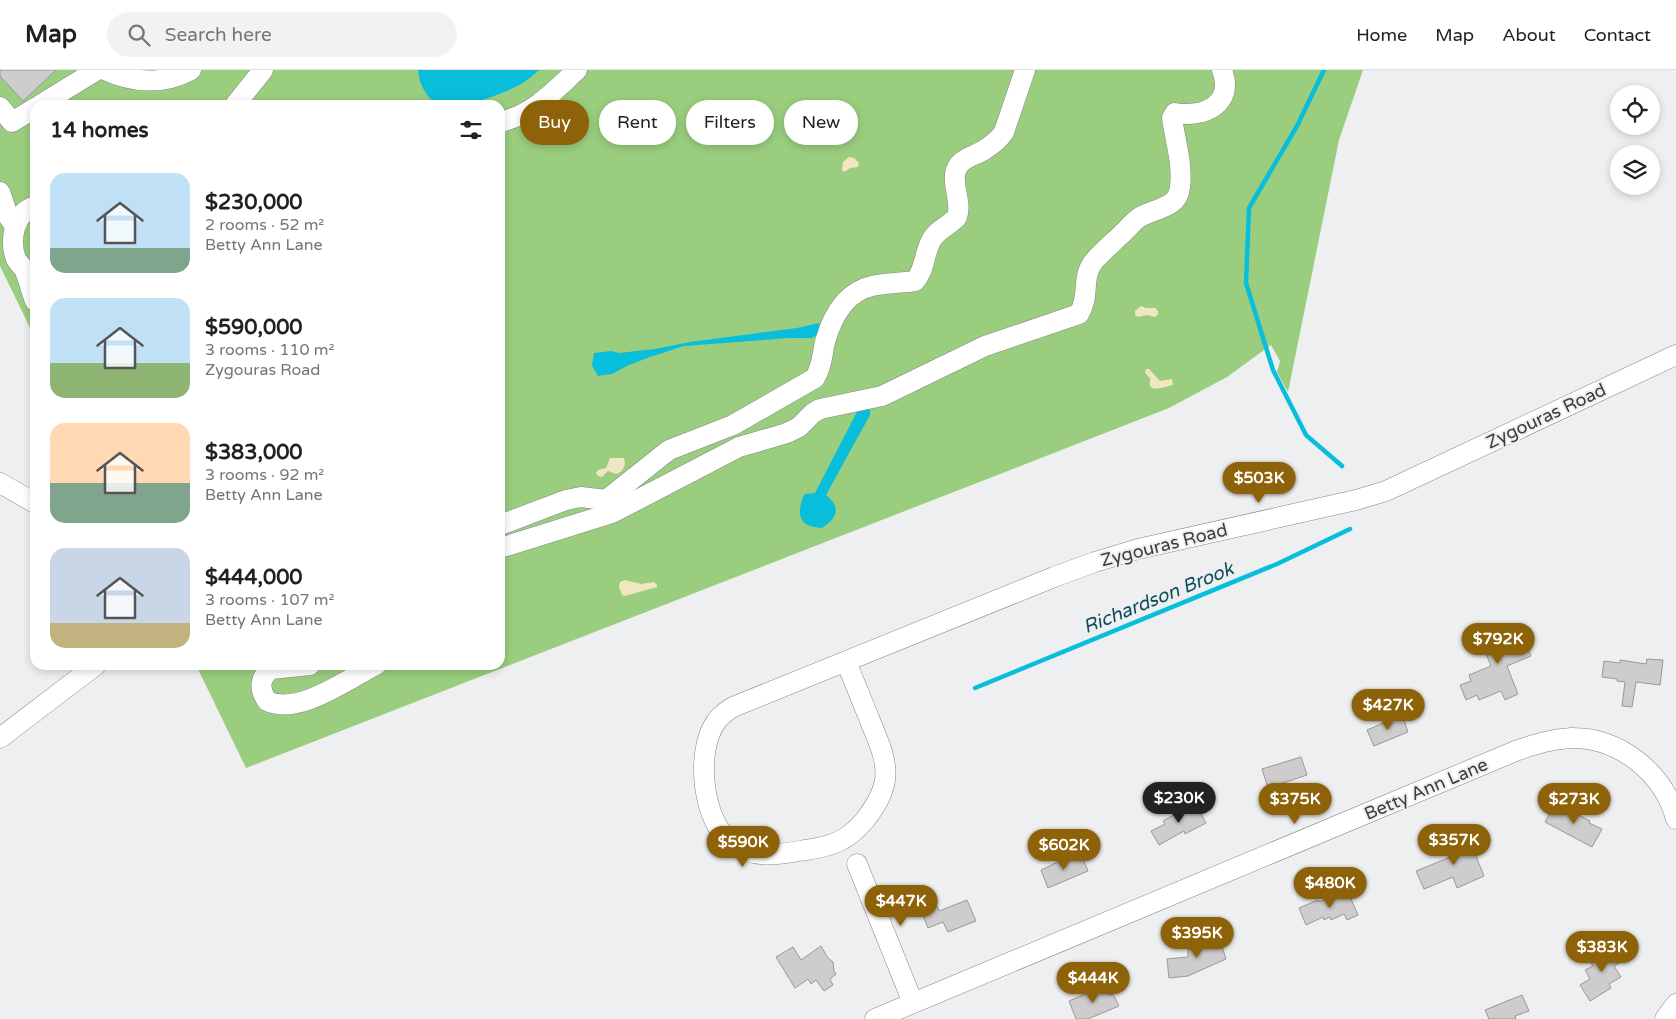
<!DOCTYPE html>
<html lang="en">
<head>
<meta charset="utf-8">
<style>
  :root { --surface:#fff; --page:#f2f2f2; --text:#202124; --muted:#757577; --line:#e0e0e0; --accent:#8e6208 }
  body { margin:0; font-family:"Varela Round",sans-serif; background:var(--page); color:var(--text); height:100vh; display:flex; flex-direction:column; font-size:19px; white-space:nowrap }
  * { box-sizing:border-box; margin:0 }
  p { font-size:16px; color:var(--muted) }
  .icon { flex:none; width:28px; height:28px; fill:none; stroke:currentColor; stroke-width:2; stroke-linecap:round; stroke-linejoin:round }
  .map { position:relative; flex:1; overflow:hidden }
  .sheet { position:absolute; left:30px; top:30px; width:475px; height:570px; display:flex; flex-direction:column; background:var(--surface); border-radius:15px; box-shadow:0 2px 8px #0003 }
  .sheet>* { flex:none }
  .top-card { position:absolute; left:520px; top:30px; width:475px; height:45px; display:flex; gap:10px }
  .fabs { position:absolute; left:1610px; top:15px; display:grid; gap:10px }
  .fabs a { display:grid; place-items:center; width:50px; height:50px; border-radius:50%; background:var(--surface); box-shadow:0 2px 8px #0003; font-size:25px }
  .price { position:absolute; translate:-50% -42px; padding:0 11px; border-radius:18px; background:var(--accent); color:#fff; font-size:16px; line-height:32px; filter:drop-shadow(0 1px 2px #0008) }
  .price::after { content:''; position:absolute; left:50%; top:30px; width:15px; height:11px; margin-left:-8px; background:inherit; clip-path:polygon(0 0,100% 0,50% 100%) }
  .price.current { background:#222; color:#fff }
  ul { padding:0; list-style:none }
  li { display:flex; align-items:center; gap:15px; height:125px; padding:0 20px }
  li span { display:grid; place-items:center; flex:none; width:140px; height:100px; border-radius:15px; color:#555 }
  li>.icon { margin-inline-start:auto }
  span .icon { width:60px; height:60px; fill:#fffc; stroke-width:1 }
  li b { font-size:21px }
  h2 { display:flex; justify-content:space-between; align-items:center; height:60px; padding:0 20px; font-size:21px }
  .chip { padding:0 18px; border-radius:22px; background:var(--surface); box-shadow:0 2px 8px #0003; font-size:18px; line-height:45px }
  .chip.current { background:var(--accent); color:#fff }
  header { display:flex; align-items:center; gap:30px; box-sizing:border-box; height:70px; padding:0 25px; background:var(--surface); border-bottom:1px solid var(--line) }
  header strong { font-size:24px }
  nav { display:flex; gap:28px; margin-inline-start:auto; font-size:18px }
  .search { width:350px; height:45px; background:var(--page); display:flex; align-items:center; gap:12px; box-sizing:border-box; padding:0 18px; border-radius:28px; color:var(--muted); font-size:19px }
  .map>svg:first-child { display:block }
  .green { fill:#9ace7e }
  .sand { fill:#f0e6c1 }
  .water { fill:#08bedb }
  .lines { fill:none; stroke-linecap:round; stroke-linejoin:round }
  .stream { stroke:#08bedb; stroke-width:4.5 }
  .building { fill:#cecccd; stroke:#9a9899 }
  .minor-casing { stroke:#858688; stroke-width:21 }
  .minor { stroke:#fff; stroke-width:20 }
  .labels { text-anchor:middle; stroke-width:4; stroke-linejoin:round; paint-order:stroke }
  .street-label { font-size:18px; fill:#3c3d3d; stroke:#eeeff1 }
  .water-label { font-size:19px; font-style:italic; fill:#0d4e5a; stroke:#eeeff1 }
</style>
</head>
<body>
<header>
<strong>Map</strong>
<div class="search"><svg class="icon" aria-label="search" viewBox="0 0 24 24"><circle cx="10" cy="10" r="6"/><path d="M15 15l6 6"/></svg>Search here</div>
<nav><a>Home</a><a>Map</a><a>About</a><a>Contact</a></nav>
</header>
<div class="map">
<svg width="1676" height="949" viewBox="0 0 1676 949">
  <rect width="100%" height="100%" fill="#eeeff1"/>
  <path class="green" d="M0,0H1363L1339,70L1288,322L1277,302L1280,291L1271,275L1227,307L1169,338L246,698L196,595H500V35H35V268L0,196Z"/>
  <g class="sand">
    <path d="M849,87L854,88L859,93L858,97L850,98L844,102L842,100L843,92Z"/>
    <path d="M1141,236L1146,238H1155L1158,241V245L1154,247L1148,245L1138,247L1135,245V241Z"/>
    <path d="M1146,299H1149L1160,311L1172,309L1173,315C1169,316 1154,321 1151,317C1149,315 1150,311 1150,308L1145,303Z"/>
    <path d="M610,388H624L625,394L622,401L616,404L608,401L602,407L598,406L596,403L598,400L606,398Z"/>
    <path d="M625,510L641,514L654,512L657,515V517L625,526L622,525L619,517L620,512Z"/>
  </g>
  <g class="water">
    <path d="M418,0H539C533,5 527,11 521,14C503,24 459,41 439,34C426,29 419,13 418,0Z"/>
    <path d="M819,253L821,262L812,268H790L684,276L647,288L627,296L612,304L598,306L592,296L594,283L611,281L619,283L655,279L690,272L797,258Z"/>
    <path d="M860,336L870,339V345L826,425C842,438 837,448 822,458C809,457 799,454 800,440C801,433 801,430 805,424L815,423Z"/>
  </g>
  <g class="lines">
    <g class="stream">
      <path d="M1324,0L1297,56L1249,138L1246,213L1273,300L1306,365L1342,396"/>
      <path d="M975,618L1277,494L1350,459"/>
    </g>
  </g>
  <g class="building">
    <path d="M0,0H56L23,31L0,6Z"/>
    <path d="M1518,554L1531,586L1507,596L1518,624L1505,630L1501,621L1479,630L1477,625L1466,630L1460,615L1471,611L1469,605L1491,596L1480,570Z"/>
    <path d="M1647,589L1663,590L1660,615L1636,612L1632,637L1622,636L1625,612L1617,611V609L1602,607L1604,591L1620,593V590L1646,594Z"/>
    <path d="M1402,645L1408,662L1374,676L1367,660Z"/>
    <path d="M1301,687L1307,705L1268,718L1262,699Z"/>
    <path d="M1195,733L1206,753L1185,764L1184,761L1159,775L1151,761L1165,754L1163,751Z"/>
    <path d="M1555,734L1568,742L1569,740L1590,751L1589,753L1602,759L1592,777L1545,752Z"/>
    <path d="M1467,764L1484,806L1457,818L1453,807L1424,819L1416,801L1453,786L1447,772Z"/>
    <path d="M1081,784L1088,801L1048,818L1041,800L1068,787V789Z"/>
    <path d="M1347,820L1358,845L1347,850L1344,844L1331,850L1330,847L1324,850L1323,847L1306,855L1299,838L1318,830L1319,832Z"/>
    <path d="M934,829L939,841L967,830L976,851L948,862L943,852L928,858L919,835Z"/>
    <path d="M1219,867L1226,889L1188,906L1169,908L1167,889L1188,887V880Z"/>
    <path d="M821,876L828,888L833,892L834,901L836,904L830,909L833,915L824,921L816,910L811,914L808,909L795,918L776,887L793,877L801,890Z"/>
    <path d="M1615,876L1623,891L1614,896L1621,907L1609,914L1611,918L1590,931L1580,915L1590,909L1585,900L1593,896L1589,889L1603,880L1605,882Z"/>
    <path d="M1104,916L1108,925L1113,924L1119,936L1088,949H1076L1069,931Z"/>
    <path d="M1522,925L1529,941L1515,946L1516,949H1489L1485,940Z"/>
  </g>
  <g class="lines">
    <g class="minor-casing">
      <g id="minor">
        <path d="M105,0C132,13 164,15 191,0"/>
        <path d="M40,35L97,0"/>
        <path d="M235,35L263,0"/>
        <path d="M0,37L12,52L35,38"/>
        <path d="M500,52C532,45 553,22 577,0"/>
        <path d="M0,122L8,146L15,156"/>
        <path d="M35,136C14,143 9,170 16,189C18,193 23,196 25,201C29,211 31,221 35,231"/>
        <path d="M0,413L35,433"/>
        <path d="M500,455L566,430L581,427L606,430L669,380L733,355L815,308C822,296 822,286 825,272C832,247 845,222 872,216C886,213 901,213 915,211C925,200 924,184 931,171C936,160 949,156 957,147C962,133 953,119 955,104C958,88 973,87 984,80C992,75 999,70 1004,62L1025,0"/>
        <path d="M500,478L612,443L739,377L787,363L799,357L813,343L820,339L882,326L985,276L1079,244C1091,224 1080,207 1095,190C1105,179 1116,170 1126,160C1130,156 1135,150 1140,147C1155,138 1178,139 1180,117C1183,94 1175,70 1172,48L1175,43C1204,48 1235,34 1222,0"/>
        <path d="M846,592C854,610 861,629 869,648C876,667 888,688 885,710C883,725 874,738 865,750C847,771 833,776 806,780C782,784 754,790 733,774C702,753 695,681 716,652C720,645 727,641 733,637L1054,507L1095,492L1138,479L1356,430L1386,421L1676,285"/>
        <path d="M310,595L271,599C259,608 259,619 267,631C299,646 347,609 376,595"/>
        <path d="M0,668L96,595"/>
        <path d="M857,794L913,933"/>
        <path d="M875,949L1518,680C1536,674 1552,669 1571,668C1619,667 1664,703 1676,749"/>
        <path d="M1665,949L1676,934"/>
      </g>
    </g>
    <use href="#minor" class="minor"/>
  </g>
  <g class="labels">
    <g class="street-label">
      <text transform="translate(1546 346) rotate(-25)" y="6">Zygouras Road</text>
      <text transform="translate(1164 475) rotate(-14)" y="6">Zygouras Road</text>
      <text transform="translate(1426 719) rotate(-23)" y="6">Betty Ann Lane</text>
    </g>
    <g class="water-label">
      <text transform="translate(1158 527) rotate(-22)" y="7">Richardson Brook</text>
    </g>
  </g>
</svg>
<div class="fabs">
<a><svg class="icon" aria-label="locate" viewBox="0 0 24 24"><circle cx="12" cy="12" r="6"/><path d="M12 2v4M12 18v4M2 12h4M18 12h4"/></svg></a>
<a><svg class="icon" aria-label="layers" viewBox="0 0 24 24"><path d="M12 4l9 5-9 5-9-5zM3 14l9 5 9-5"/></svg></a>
</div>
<b class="price" style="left:1259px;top:434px">$503K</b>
<b class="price" style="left:1498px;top:595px">$792K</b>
<b class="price" style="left:1388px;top:661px">$427K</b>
<b class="price current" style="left:1179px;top:754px">$230K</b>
<b class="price" style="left:1295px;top:755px">$375K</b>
<b class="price" style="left:1574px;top:755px">$273K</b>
<b class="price" style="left:1454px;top:796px">$357K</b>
<b class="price" style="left:743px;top:798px">$590K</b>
<b class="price" style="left:1064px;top:801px">$602K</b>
<b class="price" style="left:1330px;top:839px">$480K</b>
<b class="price" style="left:901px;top:857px">$447K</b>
<b class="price" style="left:1197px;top:889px">$395K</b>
<b class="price" style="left:1602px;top:903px">$383K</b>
<b class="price" style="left:1093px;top:934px">$444K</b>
<div class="top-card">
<a class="chip current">Buy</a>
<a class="chip">Rent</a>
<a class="chip">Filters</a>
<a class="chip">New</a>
</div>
<section class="sheet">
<h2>14 homes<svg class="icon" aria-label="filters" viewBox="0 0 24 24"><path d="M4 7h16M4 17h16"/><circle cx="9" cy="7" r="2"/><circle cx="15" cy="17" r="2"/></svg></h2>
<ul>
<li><span style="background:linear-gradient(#bfe0f5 75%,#7fa58c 0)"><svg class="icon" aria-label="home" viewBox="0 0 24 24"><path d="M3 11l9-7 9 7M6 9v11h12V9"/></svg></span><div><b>$230,000</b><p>2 rooms · 52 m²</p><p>Betty Ann Lane</p></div></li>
<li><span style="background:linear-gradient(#bfe0f5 65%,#8fb573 0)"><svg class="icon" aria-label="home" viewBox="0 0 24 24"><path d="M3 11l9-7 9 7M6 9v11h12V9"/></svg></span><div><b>$590,000</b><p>3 rooms · 110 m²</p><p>Zygouras Road</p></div></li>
<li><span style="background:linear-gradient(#ffd9b3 60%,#7fa58c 0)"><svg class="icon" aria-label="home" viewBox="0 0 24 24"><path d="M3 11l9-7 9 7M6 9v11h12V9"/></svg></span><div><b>$383,000</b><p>3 rooms · 92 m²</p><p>Betty Ann Lane</p></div></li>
<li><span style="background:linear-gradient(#c9d6e8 75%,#c2b280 0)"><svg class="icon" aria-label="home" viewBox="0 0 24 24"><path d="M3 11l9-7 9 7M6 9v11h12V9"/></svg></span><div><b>$444,000</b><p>3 rooms · 107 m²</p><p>Betty Ann Lane</p></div></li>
</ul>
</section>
</div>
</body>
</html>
